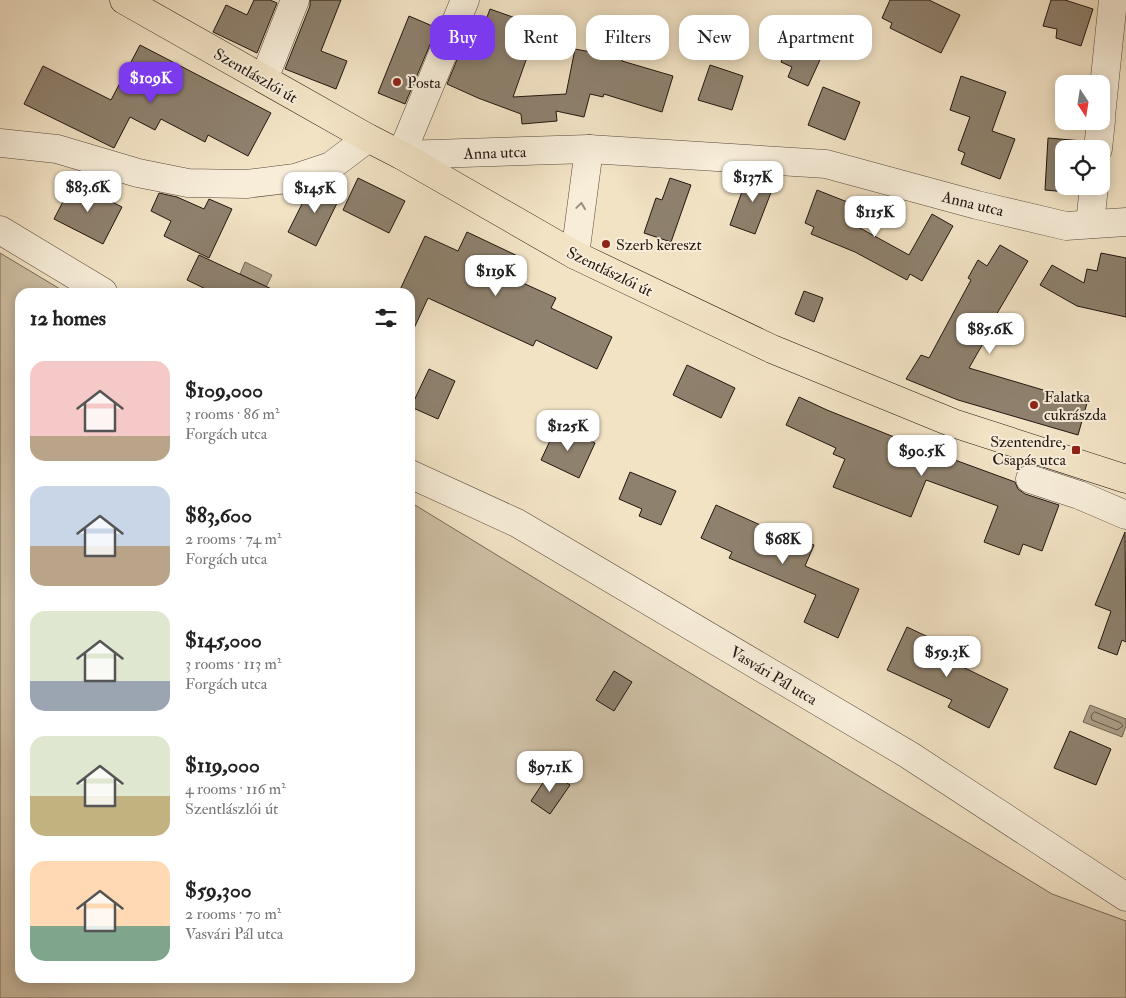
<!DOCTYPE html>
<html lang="en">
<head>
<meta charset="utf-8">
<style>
  :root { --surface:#fff; --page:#f6f6f6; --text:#222; --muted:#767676; --accent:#7c3aed }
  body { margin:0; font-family:"IM FELL Double Pica",serif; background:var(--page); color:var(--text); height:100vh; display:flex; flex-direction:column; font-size:19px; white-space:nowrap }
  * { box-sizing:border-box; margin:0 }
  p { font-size:16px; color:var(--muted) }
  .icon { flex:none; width:28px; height:28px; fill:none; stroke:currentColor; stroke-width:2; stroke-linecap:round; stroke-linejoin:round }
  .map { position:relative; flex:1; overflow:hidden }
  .side { position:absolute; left:15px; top:288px; width:400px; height:695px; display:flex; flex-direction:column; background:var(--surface); border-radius:15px; box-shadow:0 2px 12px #0003 }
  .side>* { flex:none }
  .top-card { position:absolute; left:430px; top:15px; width:475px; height:45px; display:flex; gap:10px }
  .needle { width:32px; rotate:168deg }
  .fabs { position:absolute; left:1055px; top:75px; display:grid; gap:10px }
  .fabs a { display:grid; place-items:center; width:55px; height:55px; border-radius:10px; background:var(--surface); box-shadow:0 2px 12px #0003; font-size:25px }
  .price { position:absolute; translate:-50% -42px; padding:0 11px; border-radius:10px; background:#fff; color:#222; font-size:16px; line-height:32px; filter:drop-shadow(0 1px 2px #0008) }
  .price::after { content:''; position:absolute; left:50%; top:30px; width:15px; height:11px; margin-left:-8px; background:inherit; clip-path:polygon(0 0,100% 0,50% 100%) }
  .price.current { background:var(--accent); color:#fff }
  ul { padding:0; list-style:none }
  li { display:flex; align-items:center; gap:15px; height:125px; padding:0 15px }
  li span { display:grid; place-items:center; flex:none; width:140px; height:100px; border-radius:15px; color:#555 }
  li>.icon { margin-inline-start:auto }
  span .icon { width:60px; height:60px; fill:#fffc; stroke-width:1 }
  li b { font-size:21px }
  h2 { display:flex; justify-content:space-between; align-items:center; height:60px; padding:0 15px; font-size:21px }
  .pill { padding:0 18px; border-radius:15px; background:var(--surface); box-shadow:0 2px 12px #0003; font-size:18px; line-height:45px }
  .pill.current { background:var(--accent); color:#fff }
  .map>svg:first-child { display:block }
  .green { fill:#cfc0a6; stroke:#786b5b }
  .water { fill:#ab9d87; stroke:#746757 }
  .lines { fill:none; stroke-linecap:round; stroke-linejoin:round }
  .shore { stroke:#665a4c; stroke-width:1 }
  .building { fill:#8e816e; stroke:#221610 }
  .minor-casing { stroke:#56493d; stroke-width:29 }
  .major-casing { stroke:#221610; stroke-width:29 }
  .minor { stroke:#f7edd9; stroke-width:28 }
  .major { stroke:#f2e3c5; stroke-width:28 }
  .oneway { stroke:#978c7f }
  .poi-dot { fill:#8f2418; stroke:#f7edd9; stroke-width:2 }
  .labels { text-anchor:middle; stroke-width:4; stroke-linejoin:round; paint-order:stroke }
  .street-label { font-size:16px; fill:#221610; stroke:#f7edd9 }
  .poi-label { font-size:16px; fill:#221610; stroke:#f7edd9; text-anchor:start }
</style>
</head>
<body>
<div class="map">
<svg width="1126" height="998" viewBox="0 0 1126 998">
  <rect width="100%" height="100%" fill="#f2e3c5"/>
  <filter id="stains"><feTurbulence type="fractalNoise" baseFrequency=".004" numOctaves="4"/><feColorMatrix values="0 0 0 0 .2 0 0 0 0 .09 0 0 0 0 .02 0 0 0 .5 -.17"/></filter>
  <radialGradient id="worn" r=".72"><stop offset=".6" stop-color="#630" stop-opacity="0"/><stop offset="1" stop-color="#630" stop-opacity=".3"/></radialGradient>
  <path class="green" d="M0,253L65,292H20V978H410V502L1052,894L1126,921V998H0Z"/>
  <g class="water">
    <path d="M245,262L272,275L266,287L240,274Z"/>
    <path d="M1090,705L1126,719V726L1122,737L1083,722Z"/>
  </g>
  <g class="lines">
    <path class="shore" d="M1095,712L1121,723L1123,726L1117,730L1092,720L1091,716L1093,713Z"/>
  </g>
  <g class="building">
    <path d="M254,0H270L277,3L257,53L213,32L226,5L247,15Z"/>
    <path d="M310,0H341L321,51L347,61L336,89L285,69L310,6Z"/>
    <path d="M890,0H929L960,15L941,53L890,28L892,23L882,18Z"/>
    <path d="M1051,0H1065L1093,9L1081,46L1056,38L1057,29L1043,26Z"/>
    <path d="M490,9L538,26L513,97L566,94L575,49L596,53L606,20L632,28L622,61L673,76L662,112L604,94L603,97L590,94L584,117L556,111L557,121L522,124L521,114L478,98L447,84L461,50L473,55Z"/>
    <path d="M409,16L437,28L405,104L378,93Z"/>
    <path d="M798,24L830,38L808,86L788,77L792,67L781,62Z"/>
    <path d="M140,45L271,113L248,156L208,135L205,142L161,119L155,130L130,117L114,148L24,104L43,66L111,100Z"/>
    <path d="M710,65L743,76L732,110L698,100Z"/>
    <path d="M961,76L1006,92L992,131L1015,139L1000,179L961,164L965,153L958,150L970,117L950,110Z"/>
    <path d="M823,87L860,102L845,140L808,125Z"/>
    <path d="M1048,138L1083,141L1082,149H1064V186H1078V193L1045,190Z"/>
    <path d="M748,175L777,177L755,234L730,225Z"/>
    <path d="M358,178L405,201L389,233L343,210Z"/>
    <path d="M670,178L691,185L671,242L644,233L656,198L662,200Z"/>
    <path d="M73,182L122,207L103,244L54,219Z"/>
    <path d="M322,185L341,195L316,246L288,232L309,190Z"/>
    <path d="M817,190L855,205L849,222L909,255L932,214L953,226L922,281L910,274L907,280L855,252L811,234L814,227L805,223Z"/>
    <path d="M159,193L177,197L204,209L209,199L232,209L209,258L164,236L171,221L151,211Z"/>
    <path d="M467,232L524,259L514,279L556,298L551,308L612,337L597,369L536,340L533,346L428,298L410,337V292H399L425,236L458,251Z"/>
    <path d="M1000,245L1028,261L986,332L989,333L969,368L1087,403L1078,435L958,400L906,379L921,355L929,358L971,280L968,278L978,260L987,266Z"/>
    <path d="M1101,253L1126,258V317L1077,306L1040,285L1052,265L1084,283L1087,269L1097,271Z"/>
    <path d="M199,255L278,292H212L187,280Z"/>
    <path d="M804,291L823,298L814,322L795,314Z"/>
    <path d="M687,365L735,388L721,418L673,395Z"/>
    <path d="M429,369L455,381L438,419L411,407Z"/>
    <path d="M799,397L827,410L914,445L1015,482L1018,489L1025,494L1059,505L1042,551L1023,544L1019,555L984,542L998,506L926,480L911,517L833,487L845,459L833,454L836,448L786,425Z"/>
    <path d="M557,426L595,443L579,478L541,460Z"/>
    <path d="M630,472L676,491L661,525L639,516L642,509L619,499Z"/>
    <path d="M716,505L778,533L779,530L814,545L805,566L859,589L838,638L804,622L816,595L729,558L732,552L701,538Z"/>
    <path d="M1125,532L1126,642L1122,640L1117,655L1098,648L1111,611L1095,605Z"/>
    <path d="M907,627L943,644L938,655L1008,689L989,728L948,707L952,700L887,670Z"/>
    <path d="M614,671L632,682L614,711L596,700Z"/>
    <path d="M1070,731L1111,749L1096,785L1054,768Z"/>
    <path d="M550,772L570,785L550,814L531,801Z"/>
  </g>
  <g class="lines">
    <g class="minor-casing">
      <g id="minor">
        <path d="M465,0L401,155L589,149L826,164L977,205L1066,226L1126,222"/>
        <path d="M264,79L295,0"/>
        <path d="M1101,116L1113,0"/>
        <path d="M0,143L57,149L138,173L188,183L246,184L295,178L331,166L368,138"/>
        <path d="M1098,149L1101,121"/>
        <path d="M1090,224L1094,186"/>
        <path d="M0,230L103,292"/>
        <path d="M575,255L589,149"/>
        <path d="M410,474L517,523L909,755L1126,897"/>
        <path d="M1030,479L1079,495L1126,515"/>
      </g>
    </g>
    <g class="major-casing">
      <path id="major" d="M124,0L368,138L401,155L575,255L772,349L953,423L1126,479"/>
    </g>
    <use href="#minor" class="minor"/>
    <use href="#major" class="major"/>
  </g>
  <defs><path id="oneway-chevron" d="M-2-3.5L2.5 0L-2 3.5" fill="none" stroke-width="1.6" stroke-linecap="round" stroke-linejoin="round" transform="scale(1.25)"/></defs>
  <use class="oneway" href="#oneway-chevron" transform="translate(581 206) rotate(-82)"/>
  <g class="poi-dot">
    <circle cx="397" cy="82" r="5"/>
    <circle cx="606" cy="244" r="5"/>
    <circle cx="1034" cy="405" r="5"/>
    <rect x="1071" y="445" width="10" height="10" rx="2.5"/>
  </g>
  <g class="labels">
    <g class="street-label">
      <text transform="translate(256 75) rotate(30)" y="6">Szentlászlói út</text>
      <text transform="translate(495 152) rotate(-2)" y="6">Anna utca</text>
      <text transform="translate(973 203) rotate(14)" y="6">Anna utca</text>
      <text transform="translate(610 271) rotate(26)" y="6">Szentlászlói út</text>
      <text transform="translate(774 675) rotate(31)" y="6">Vasvári Pál utca</text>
    </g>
    <g class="poi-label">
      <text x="407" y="88">Posta</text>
      <text x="616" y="250">Szerb kereszt</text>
      <text x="1044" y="402">Falatka<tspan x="1044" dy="18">cukrászda</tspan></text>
      <text x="1066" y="447" text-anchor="end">Szentendre,<tspan x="1066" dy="18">Csapás utca</tspan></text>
    </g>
  </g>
  <rect width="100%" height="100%" filter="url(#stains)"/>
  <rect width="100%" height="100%" fill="url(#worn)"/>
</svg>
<div class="fabs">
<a><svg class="needle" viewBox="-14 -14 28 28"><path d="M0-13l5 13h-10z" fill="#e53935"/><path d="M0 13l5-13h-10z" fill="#767676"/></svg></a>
<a><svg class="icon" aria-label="locate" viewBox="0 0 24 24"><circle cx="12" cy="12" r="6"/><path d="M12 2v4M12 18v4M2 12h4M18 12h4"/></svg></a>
</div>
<b class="price current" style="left:151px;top:104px">$109K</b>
<b class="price" style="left:753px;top:203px">$137K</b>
<b class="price" style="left:88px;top:213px">$83.6K</b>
<b class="price" style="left:315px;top:214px">$145K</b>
<b class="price" style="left:875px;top:238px">$115K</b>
<b class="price" style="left:496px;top:297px">$119K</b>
<b class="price" style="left:990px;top:355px">$85.6K</b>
<b class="price" style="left:568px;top:452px">$125K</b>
<b class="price" style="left:922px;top:477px">$90.5K</b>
<b class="price" style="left:783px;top:565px">$68K</b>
<b class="price" style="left:947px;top:678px">$59.3K</b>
<b class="price" style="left:550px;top:793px">$97.1K</b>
<div class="top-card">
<a class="pill current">Buy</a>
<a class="pill">Rent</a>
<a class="pill">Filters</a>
<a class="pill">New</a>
<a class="pill">Apartment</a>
</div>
<section class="side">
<h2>12 homes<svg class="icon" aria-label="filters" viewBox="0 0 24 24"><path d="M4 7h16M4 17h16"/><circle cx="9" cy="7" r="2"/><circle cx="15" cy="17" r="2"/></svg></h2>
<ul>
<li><span style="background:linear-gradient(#f6c9c9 75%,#b9a48a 0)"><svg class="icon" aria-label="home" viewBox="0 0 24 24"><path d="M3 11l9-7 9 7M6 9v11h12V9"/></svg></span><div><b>$109,000</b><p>3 rooms · 86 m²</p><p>Forgách utca</p></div></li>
<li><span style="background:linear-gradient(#c9d6e8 60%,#b9a48a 0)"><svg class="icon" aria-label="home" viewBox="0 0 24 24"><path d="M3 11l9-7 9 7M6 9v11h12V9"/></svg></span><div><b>$83,600</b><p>2 rooms · 74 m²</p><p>Forgách utca</p></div></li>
<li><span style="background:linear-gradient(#dfe7d0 70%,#9aa5b1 0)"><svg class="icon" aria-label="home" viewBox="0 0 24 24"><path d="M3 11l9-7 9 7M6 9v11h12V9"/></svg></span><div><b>$145,000</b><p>3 rooms · 113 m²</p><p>Forgách utca</p></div></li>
<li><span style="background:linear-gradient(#dfe7d0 60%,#c2b280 0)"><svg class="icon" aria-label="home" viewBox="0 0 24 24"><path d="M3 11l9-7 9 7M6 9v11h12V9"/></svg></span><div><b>$119,000</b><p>4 rooms · 116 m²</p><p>Szentlászlói út</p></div></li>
<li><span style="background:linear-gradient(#ffd9b3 65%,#7fa58c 0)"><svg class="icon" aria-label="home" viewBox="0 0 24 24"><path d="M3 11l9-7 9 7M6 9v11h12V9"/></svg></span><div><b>$59,300</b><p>2 rooms · 70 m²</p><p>Vasvári Pál utca</p></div></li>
</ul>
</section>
</div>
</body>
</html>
